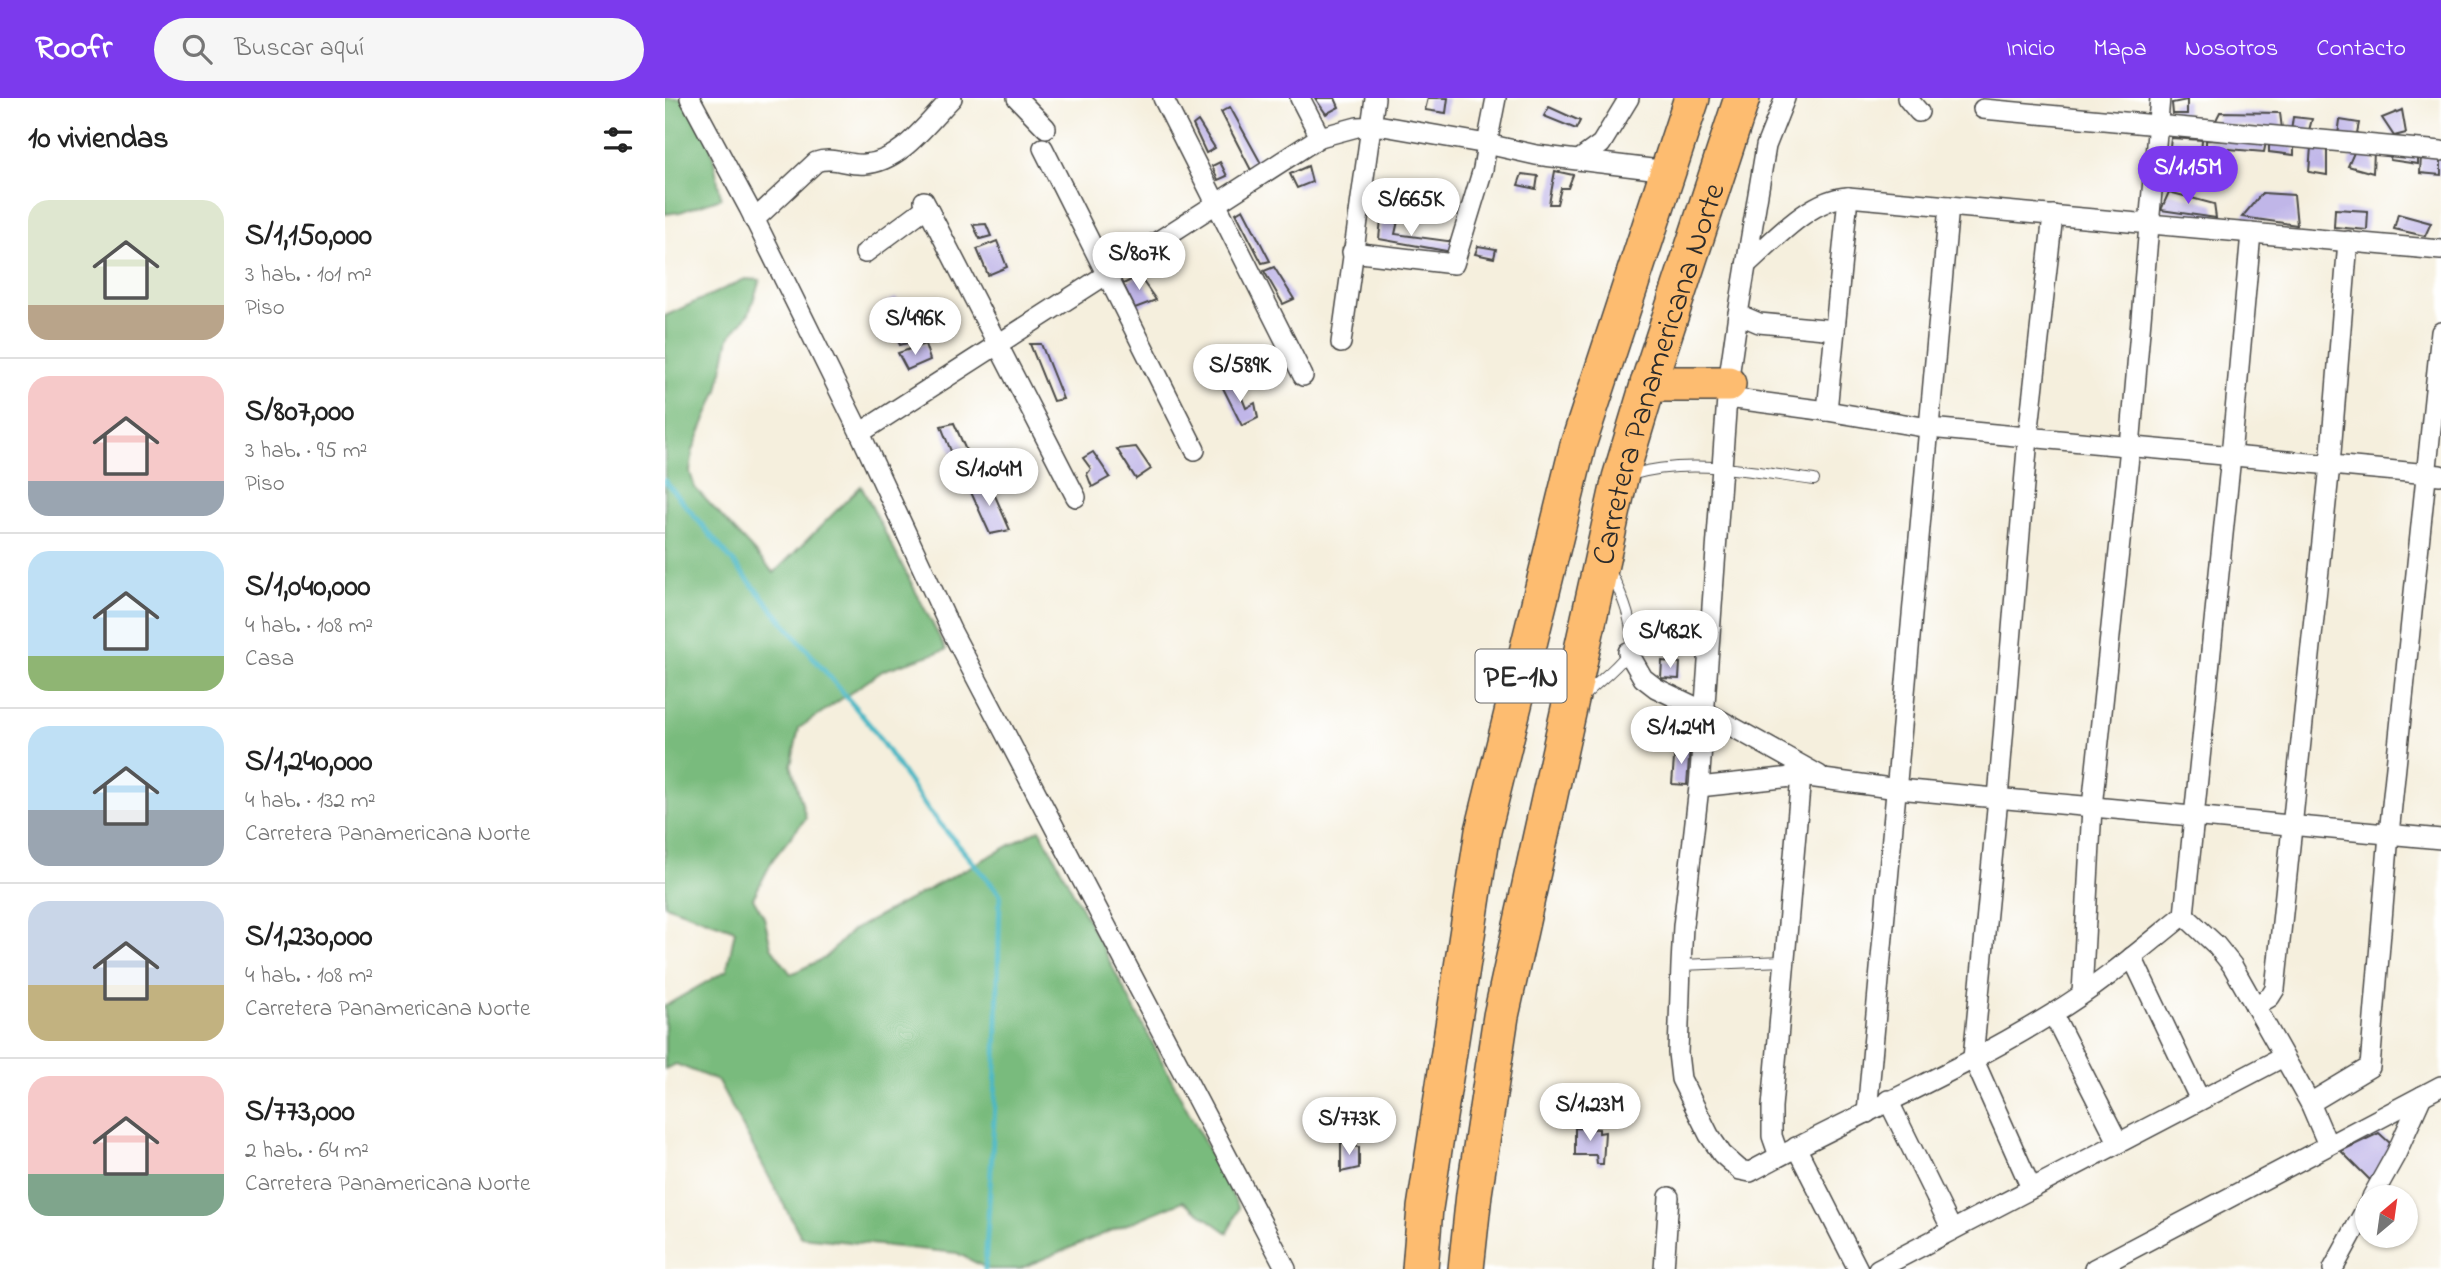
<!DOCTYPE html>
<html lang="es">
<head>
<meta charset="utf-8">
<style>
  :root { --surface:#fff; --page:#f6f6f6; --text:#222; --muted:#767676; --line:#e0e0e0; --accent:#7c3aed }
  body { margin:0; font-family:"Indie Flower",sans-serif; background:var(--page); color:var(--text); height:100vh; display:flex; flex-direction:column; font-size:26px; white-space:nowrap }
  * { box-sizing:border-box; margin:0 }
  p { font-size:23px; color:var(--muted) }
  .icon { flex:none; width:38px; height:38px; fill:none; stroke:currentColor; stroke-width:2; stroke-linecap:round; stroke-linejoin:round }
  .map { position:relative; flex:1; overflow:hidden }
  .sheet { display:flex; flex-direction:column; background:var(--surface); width:665px }
  .sheet>* { flex:none }
  .needle { width:46px; rotate:29deg }
  .fabs { position:absolute; left:1690px; top:1087px; display:grid; gap:14px }
  .fabs a { display:grid; place-items:center; width:63px; height:63px; border-radius:50%; background:var(--surface); box-shadow:0 2px 5px #0004; font-size:35px }
  .price { position:absolute; translate:-50% -60px; padding:0 16px; border-radius:24px; background:#fff; color:#222; font-size:23px; line-height:46px; filter:drop-shadow(0 2px 4px #0008) }
  .price::after { content:''; position:absolute; left:50%; top:42px; width:21px; height:16px; margin-left:-10px; background:inherit; clip-path:polygon(0 0,100% 0,50% 100%) }
  .price.on { background:var(--accent); color:#fff }
  ul { padding:0; list-style:none }
  li { display:flex; align-items:center; gap:21px; height:175px; padding:0 28px }
  li+li { border-top:2px solid var(--line) }
  li span { display:grid; place-items:center; flex:none; width:196px; height:140px; border-radius:21px; color:#555 }
  li>.icon { margin-inline-start:auto }
  span .icon { width:84px; height:84px; fill:#fffc; stroke-width:1 }
  li b { font-size:30px }
  h2 { display:flex; justify-content:space-between; align-items:center; height:84px; padding:0 28px; font-size:30px }
  header { display:flex; align-items:center; gap:42px; box-sizing:border-box; height:98px; padding:0 35px; background:var(--accent); color:#fff }
  header strong { font-size:33px }
  nav { display:flex; gap:38px; margin-inline-start:auto; font-size:24px }
  .search { width:490px; height:63px; background:var(--page); display:flex; align-items:center; gap:18px; box-sizing:border-box; padding:0 24px; border-radius:38px; color:var(--muted); font-size:26px }
  main { display:flex; flex:1; min-height:0 }
  .map>svg:first-child { display:block }
  .forest { fill:#79bb7d; stroke:#527354; stroke-width:2 }
  .lines { fill:none; stroke-linecap:round; stroke-linejoin:round }
  .stream { stroke:#49b7c4; stroke-width:5 }
  .building { fill:#c0b6e8 }
  .lane-casing { stroke:#494846; stroke-width:12 }
  .street-casing { stroke:#494846; stroke-width:22 }
  .highway-casing { stroke:#494846; stroke-width:38 }
  .lane { stroke:#fff; stroke-width:10 }
  .street { stroke:#fff; stroke-width:19 }
  .highway { stroke:#fdbc70; stroke-width:35 }
  .labels { text-anchor:middle; stroke-width:7; stroke-linejoin:round; paint-order:stroke }
  .shield { fill:#fff; stroke:#6b6b6b; stroke-width:2 }
  .shield-label { font-size:30px; font-weight:bold; fill:#2b2b2b }
  .street-label { font-size:32px; fill:#2b2b2b; stroke:#fff }
</style>
</head>
<body>
<header>
<strong>Roofr</strong>
<div class="search"><svg class="icon" aria-label="search" viewBox="0 0 24 24"><circle cx="10" cy="10" r="6"/><path d="M15 15l6 6"/></svg>Buscar aquí</div>
<nav><a>Inicio</a><a>Mapa</a><a>Nosotros</a><a>Contacto</a></nav>
</header>
<main>
<section class="sheet">
<h2>10 viviendas<svg class="icon" aria-label="filters" viewBox="0 0 24 24"><path d="M4 7h16M4 17h16"/><circle cx="9" cy="7" r="2"/><circle cx="15" cy="17" r="2"/></svg></h2>
<ul>
<li><span style="background:linear-gradient(#dfe7d0 75%,#b9a48a 0)"><svg class="icon" aria-label="home" viewBox="0 0 24 24"><path d="M3 11l9-7 9 7M6 9v11h12V9"/></svg></span><div><b>S/1,150,000</b><p>3 hab. · 101 m²</p><p>Piso</p></div></li>
<li><span style="background:linear-gradient(#f6c9c9 75%,#9aa5b1 0)"><svg class="icon" aria-label="home" viewBox="0 0 24 24"><path d="M3 11l9-7 9 7M6 9v11h12V9"/></svg></span><div><b>S/807,000</b><p>3 hab. · 95 m²</p><p>Piso</p></div></li>
<li><span style="background:linear-gradient(#bfe0f5 75%,#8fb573 0)"><svg class="icon" aria-label="home" viewBox="0 0 24 24"><path d="M3 11l9-7 9 7M6 9v11h12V9"/></svg></span><div><b>S/1,040,000</b><p>4 hab. · 108 m²</p><p>Casa</p></div></li>
<li><span style="background:linear-gradient(#bfe0f5 60%,#9aa5b1 0)"><svg class="icon" aria-label="home" viewBox="0 0 24 24"><path d="M3 11l9-7 9 7M6 9v11h12V9"/></svg></span><div><b>S/1,240,000</b><p>4 hab. · 132 m²</p><p>Carretera Panamericana Norte</p></div></li>
<li><span style="background:linear-gradient(#c9d6e8 60%,#c2b280 0)"><svg class="icon" aria-label="home" viewBox="0 0 24 24"><path d="M3 11l9-7 9 7M6 9v11h12V9"/></svg></span><div><b>S/1,230,000</b><p>4 hab. · 108 m²</p><p>Carretera Panamericana Norte</p></div></li>
<li><span style="background:linear-gradient(#f6c9c9 70%,#7fa58c 0)"><svg class="icon" aria-label="home" viewBox="0 0 24 24"><path d="M3 11l9-7 9 7M6 9v11h12V9"/></svg></span><div><b>S/773,000</b><p>2 hab. · 64 m²</p><p>Carretera Panamericana Norte</p></div></li>
</ul>
</section>
<div class="map">
<svg width="1776" height="1171" viewBox="0 0 1776 1171">
  <rect width="100%" height="100%" fill="#fff"/>
  <filter id="ink" filterUnits="userSpaceOnUse"><feTurbulence type="fractalNoise" baseFrequency=".0143" numOctaves="2"/><feDisplacementMap in="SourceGraphic" scale="14" xChannelSelector="R" yChannelSelector="G"/><feConvolveMatrix kernelMatrix="1 2 1 2 8 2 1 2 1" color-interpolation-filters="sRGB"/></filter>
  <filter id="wash" filterUnits="userSpaceOnUse"><feTurbulence type="fractalNoise" baseFrequency=".00686" numOctaves="4" result="noise"/><feDisplacementMap in="SourceGraphic" scale="28" xChannelSelector="R" yChannelSelector="G"/><feGaussianBlur stdDeviation="1.57" result="paint"/><feColorMatrix in="noise" values="0 0 0 0 0 0 0 0 0 0 0 0 0 0 0 0 0 1.4 0 .05"/><feComposite in="paint" operator="in"/></filter>
  <g filter="url(#wash)">
    <rect width="100%" height="100%" fill="#f5efdd"/>
    <g class="forest">
      <path d="M0,0H37L56,100L15,114L0,116Z"/>
      <path d="M80,181L95,182L84,215L64,240L53,292L28,352L25,374L30,390L109,475L196,388L281,552L219,572L134,630L126,667L141,720L108,761L88,800L99,819L106,849L126,876L160,860L186,833L375,731L574,1110L563,1135L518,1103L354,1171H323L292,1155L136,1139L53,983L11,966L0,971V908L62,872L70,832L0,807V218Z"/>
    </g>
    <g class="lines">
      <path class="stream" d="M0,383L205,627L264,713L335,796L330,1005L320,1171"/>
    </g>
    <g id="blocks">
      <g class="building">
        <path d="M650,0H670L674,9L661,16Z"/>
        <path d="M763,0H783L781,15L760,12Z"/>
        <path d="M1522,2V16H1508L1507,5Z"/>
        <path d="M565,9L598,69L588,76L556,14Z"/>
        <path d="M884,9L915,23L911,31L879,18Z"/>
        <path d="M1737,12L1741,35L1729,38L1717,20Z"/>
        <path d="M1555,14L1615,15L1617,31L1549,26Z"/>
        <path d="M1628,19L1647,21L1643,36L1626,33Z"/>
        <path d="M1675,22L1694,25L1691,40L1673,37Z"/>
        <path d="M533,23L550,50L541,55L528,27Z"/>
        <path d="M1506,40L1537,42L1534,81L1502,76Z"/>
        <path d="M1541,42L1601,44L1599,54L1541,49Z"/>
        <path d="M1604,45L1629,49V57L1604,54Z"/>
        <path d="M1646,49L1662,51V77L1644,74Z"/>
        <path d="M1691,50L1709,53L1708,75L1683,68Z"/>
        <path d="M1726,55L1753,59V66L1725,62Z"/>
        <path d="M1756,58L1776,60V77L1755,75Z"/>
        <path d="M555,64L562,78L553,82L547,68Z"/>
        <path d="M643,68L647,84L632,90L625,76Z"/>
        <path d="M890,73L908,77L903,90H896L892,106H884Z"/>
        <path d="M857,76L873,78L871,91L853,87Z"/>
        <path d="M1504,94L1549,106L1551,120L1496,112Z"/>
        <path d="M1597,95L1629,97L1632,127L1577,119Z"/>
        <path d="M578,111L605,163L597,165L571,115Z"/>
        <path d="M1670,111L1703,113L1702,132L1669,129Z"/>
        <path d="M1733,116L1766,125L1760,138L1729,131Z"/>
        <path d="M716,121L733,123L730,136L790,144L787,154L714,141Z"/>
        <path d="M321,126L326,138L315,141L308,127Z"/>
        <path d="M332,143L342,169L323,177L312,151Z"/>
        <path d="M813,148L831,151L829,160L810,156Z"/>
        <path d="M609,169L629,201L618,206L599,173Z"/>
        <path d="M474,178L491,202L470,210L458,186Z"/>
        <path d="M231,200L253,242L235,247L216,206Z"/>
        <path d="M260,246L265,262L242,272L233,255Z"/>
        <path d="M365,246H376L398,301L388,303Z"/>
        <path d="M570,283L581,310L590,305L593,320L577,328L557,288Z"/>
        <path d="M289,325L314,382L299,386L276,328Z"/>
        <path d="M471,349L486,371L471,381L452,351Z"/>
        <path d="M428,354L445,379L427,389L422,376L426,371L418,360Z"/>
        <path d="M324,384L345,432L325,436L304,390Z"/>
        <path d="M997,563L1015,565L1014,581L996,580Z"/>
        <path d="M1010,648L1025,649L1022,687L1007,686Z"/>
        <path d="M910,1030L934,1031V1035L940,1034L938,1066H932L931,1057H910Z"/>
        <path d="M1714,1035L1727,1047L1707,1084L1676,1053Z"/>
        <path d="M676,1045H685V1048L694,1049V1070L676,1074Z"/>
      </g>
    </g>
  </g>
  <g filter="url(#ink)">
    <use href="#blocks" fill-opacity="0" stroke="#494846" stroke-width="2"/>
    <g class="lines">
      <g class="lane-casing">
        <g id="lane">
          <path d="M965,377C1026,359 1088,374 1149,382"/>
          <path d="M918,599C931,585 950,572 961,557C976,537 955,493 945,473"/>
          <path d="M1016,867L1119,863"/>
        </g>
      </g>
      <g class="street-casing">
        <g id="street">
          <path d="M25,0L84,110L195,335L286,532L621,1171"/>
          <path d="M352,0L381,30"/>
          <path d="M498,0L638,278"/>
          <path d="M635,0L655,39"/>
          <path d="M1120,0L1101,48L1073,216L1063,286L1034,689L1018,828L1016,867L1013,955L1016,981L1044,1037L1057,1056L1075,1072L1085,1074C1184,1020 1290,976 1387,916C1434,888 1477,851 1519,817L1566,358L1586,135"/>
          <path d="M1242,0L1254,14"/>
          <path d="M1318,11L1776,53"/>
          <path d="M378,50L530,352"/>
          <path d="M914,62L936,46L964,0"/>
          <path d="M259,103L411,399"/>
          <path d="M89,122L151,64C168,58 184,68 200,66C236,64 263,24 287,0"/>
          <path d="M687,154L789,166L818,71L822,46L871,57L1003,73"/>
          <path d="M200,155L262,109"/>
          <path d="M1081,167C1108,143 1146,100 1183,99L1776,152"/>
          <path d="M1073,216L1094,225L1170,232"/>
          <path d="M676,245L710,0"/>
          <path d="M1063,300L1162,313L1264,330L1775,377"/>
          <path d="M1162,313L1183,99"/>
          <path d="M195,335L655,39L692,29L718,28L822,46L831,0"/>
          <path d="M963,554L978,580L991,590L1039,613L1154,677"/>
          <path d="M1034,689L1136,678L1233,691L1776,741"/>
          <path d="M1519,817L1551,847L1567,867L1645,1005L1663,1047"/>
          <path d="M1467,859L1535,1002"/>
          <path d="M1417,896L1427,709L1465,349L1495,0"/>
          <path d="M1590,908L1605,899L1610,891L1665,367L1683,143"/>
          <path d="M1388,916L1453,1044"/>
          <path d="M1223,1002L1287,1132"/>
          <path d="M1645,1005L1705,969L1724,736L1776,234"/>
          <path d="M1202,1015L1284,108"/>
          <path d="M1131,1049L1193,1171"/>
          <path d="M1114,1058L1107,1038V1009L1136,678"/>
          <path d="M1366,1090L1308,960L1333,700L1363,339L1388,117"/>
          <path d="M1707,1099L1731,1056L1757,998"/>
          <path d="M999,1171L1004,1099"/>
          <path d="M1213,1171L1618,959"/>
          <path d="M1429,1171L1776,988"/>
          <path d="M1668,1171L1703,1107"/>
        </g>
      </g>
      <g class="highway-casing">
        <g id="highway">
          <path d="M983,286H1063"/>
          <path d="M755,1171L760,1110L818,733L913,347L1027,0"/>
          <path id="s1" d="M801,1171L809,1096L836,918L955,380L986,277L1077,0"/>
        </g>
      </g>
      <use href="#lane" class="lane"/>
      <use href="#street" class="street"/>
      <use href="#highway" class="highway"/>
    </g>
  </g>
  <g class="labels">
    <rect class="shield" x="810.5" y="551.5" width="91" height="53" rx="5"/>
    <g class="shield-label">
      <text x="856" y="588">PE-1N</text>
    </g>
    <g class="street-label">
      <text dy="11" stroke="none"><textPath href="#s1" startOffset="917">Carretera Panamericana Norte</textPath></text>
    </g>
  </g>
</svg>
<div class="fabs">
<a><svg class="needle" viewBox="-14 -14 28 28"><path d="M0-13l5 13h-10z" fill="#e53935"/><path d="M0 13l5-13h-10z" fill="#767676"/></svg></a>
</div>
<b class="price on" style="left:1523px;top:108px">S/1.15M</b>
<b class="price" style="left:746px;top:140px">S/665K</b>
<b class="price" style="left:474px;top:194px">S/807K</b>
<b class="price" style="left:250px;top:259px">S/496K</b>
<b class="price" style="left:575px;top:306px">S/589K</b>
<b class="price" style="left:324px;top:410px">S/1.04M</b>
<b class="price" style="left:1005px;top:572px">S/482K</b>
<b class="price" style="left:1016px;top:668px">S/1.24M</b>
<b class="price" style="left:925px;top:1045px">S/1.23M</b>
<b class="price" style="left:684px;top:1059px">S/773K</b>
</div>
</main>
</body>
</html>
